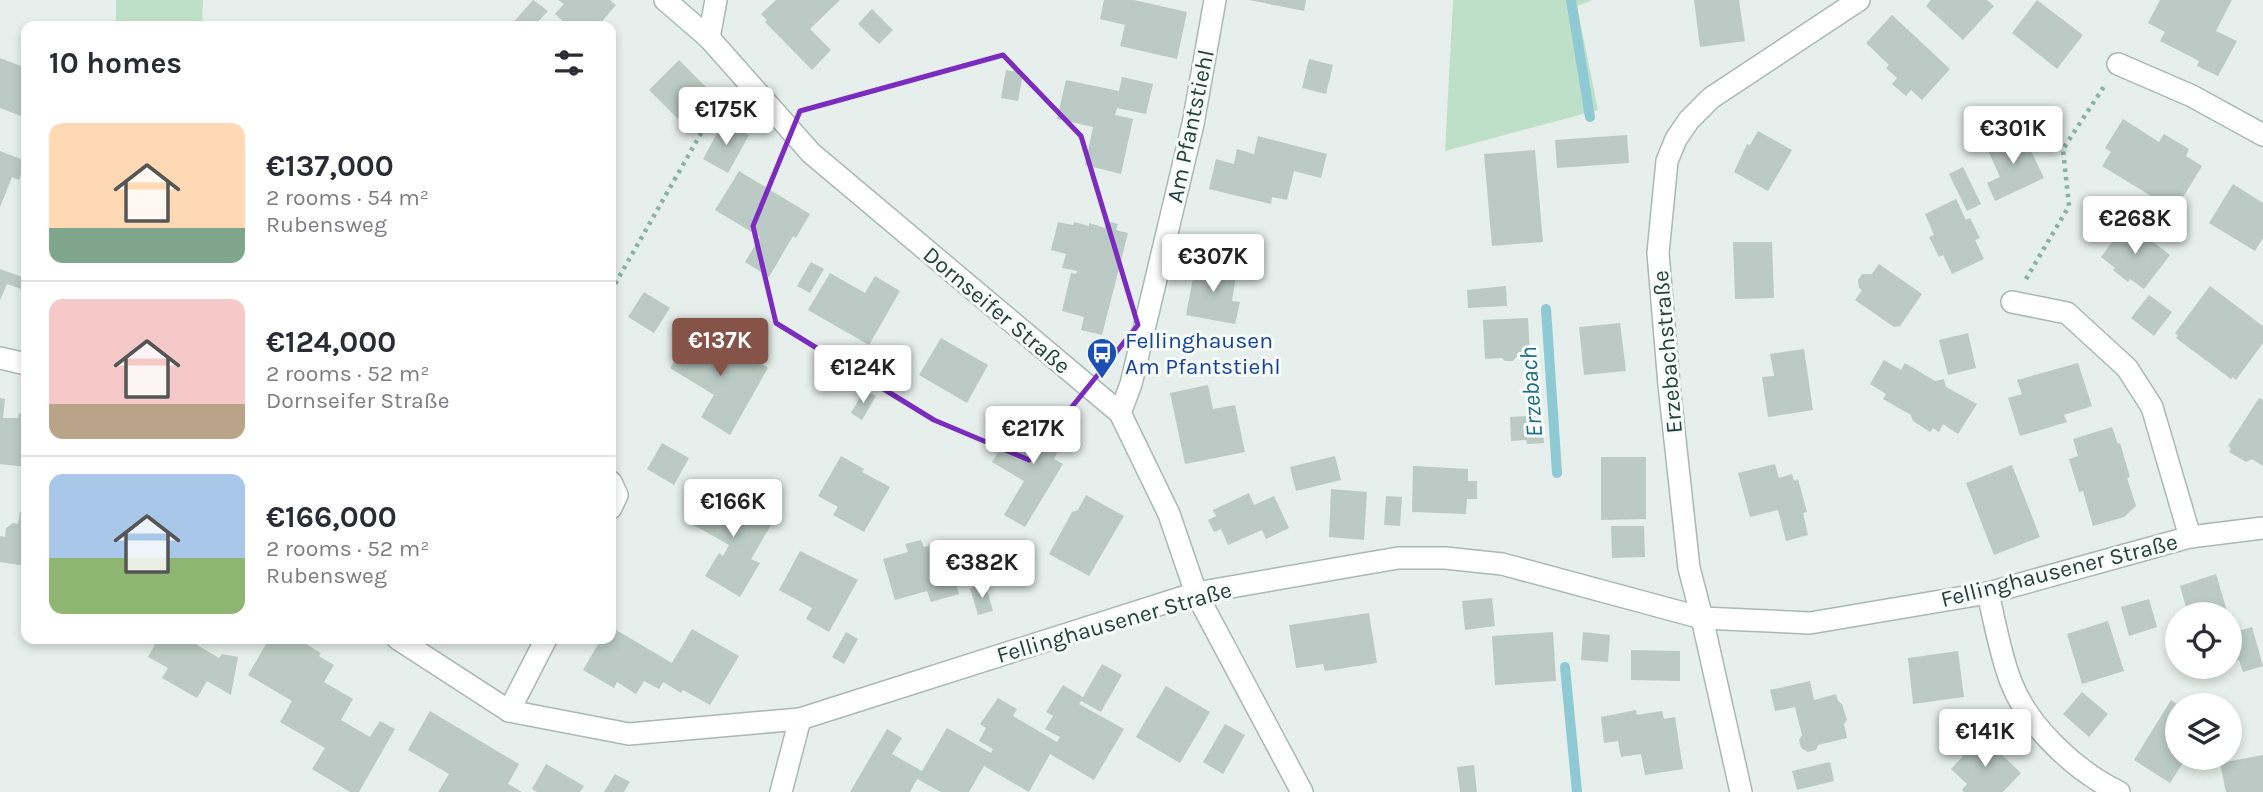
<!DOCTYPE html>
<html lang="en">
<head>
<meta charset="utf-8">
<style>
  :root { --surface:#fff; --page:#f2f2f3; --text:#2b2b33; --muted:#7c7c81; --line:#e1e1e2; --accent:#855347 }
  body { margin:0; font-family:Karla,sans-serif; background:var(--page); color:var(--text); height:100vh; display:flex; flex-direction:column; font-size:26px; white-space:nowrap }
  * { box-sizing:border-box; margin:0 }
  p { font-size:23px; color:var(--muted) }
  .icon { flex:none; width:38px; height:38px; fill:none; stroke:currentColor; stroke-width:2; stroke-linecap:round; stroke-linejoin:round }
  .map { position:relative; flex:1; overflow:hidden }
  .details { position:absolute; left:21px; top:21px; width:595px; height:623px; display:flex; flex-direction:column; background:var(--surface); border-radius:14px; box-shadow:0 4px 10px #0003 }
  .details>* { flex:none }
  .controls { position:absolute; left:2165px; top:602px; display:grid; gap:14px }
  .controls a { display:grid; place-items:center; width:77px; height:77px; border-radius:50%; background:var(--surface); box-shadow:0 4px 10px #0003; font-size:35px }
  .price { position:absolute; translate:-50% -60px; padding:0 16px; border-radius:7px; background:#fff; color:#222; font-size:23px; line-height:46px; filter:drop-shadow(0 2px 4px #0008) }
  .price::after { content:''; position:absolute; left:50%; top:42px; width:21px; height:16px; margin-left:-10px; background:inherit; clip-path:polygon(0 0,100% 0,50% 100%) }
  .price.selected { background:var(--accent); color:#fff }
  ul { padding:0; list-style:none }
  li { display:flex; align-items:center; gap:21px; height:175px; padding:0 28px }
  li+li { border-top:2px solid var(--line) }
  li span { display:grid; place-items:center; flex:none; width:196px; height:140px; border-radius:14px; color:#555 }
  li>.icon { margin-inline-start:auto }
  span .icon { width:84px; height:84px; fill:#fffc; stroke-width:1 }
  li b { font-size:30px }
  h2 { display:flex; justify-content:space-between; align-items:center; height:84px; padding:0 28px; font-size:30px }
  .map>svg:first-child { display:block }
  .green { fill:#bfe0c8 }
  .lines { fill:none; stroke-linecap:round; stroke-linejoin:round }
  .stream { stroke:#8ec9d4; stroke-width:10 }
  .building { fill:#bbcac4 }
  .minor-casing { stroke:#a8b8b2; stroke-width:24 }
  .path { stroke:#86b3a5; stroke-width:4.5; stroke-dasharray:3.5 5; stroke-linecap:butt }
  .minor { stroke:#fff; stroke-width:21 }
  .marked { fill:none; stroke:#7b2cbf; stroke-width:5; stroke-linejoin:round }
  .labels { text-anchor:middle; stroke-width:6; stroke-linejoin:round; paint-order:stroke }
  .street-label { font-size:23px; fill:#24423a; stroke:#f7fbf9 }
  .transit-label { font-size:23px; fill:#164399; stroke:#f7fbf9; text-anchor:start }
  .water-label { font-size:24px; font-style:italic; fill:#1c6f80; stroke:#f7fbf9 }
</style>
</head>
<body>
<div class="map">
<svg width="2263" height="792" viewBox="0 0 2263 792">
  <rect width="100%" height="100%" fill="#e6efeb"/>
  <g class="green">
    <path d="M116,0H203L202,26H116Z"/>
    <path d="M1453,0H1593L1577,6L1598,110L1445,151Z"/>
  </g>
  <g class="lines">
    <g class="stream">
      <path d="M1571,0L1590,117"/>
      <path d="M1546,309L1557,473"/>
      <path d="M1565,667L1577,792"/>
    </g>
  </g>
  <g class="building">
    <path d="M533,0L548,11L534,26H510Z"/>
    <path d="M558,0H610L616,5L598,26H569L555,14L564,4Z"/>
    <path d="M776,0H840L810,29L831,50L812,70L765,22L767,20L761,14Z"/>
    <path d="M1104,0H1134L1187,12L1177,59L1120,46L1125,25L1100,19Z"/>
    <path d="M1249,0H1306L1304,11Z"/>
    <path d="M1694,0H1739L1745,41L1700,47Z"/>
    <path d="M1931,0H1987L1994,6L1963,40L1926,6Z"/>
    <path d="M2037,0L2083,35L2057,69L2012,33Z"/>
    <path d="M2160,0H2232L2216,31L2237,41L2218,76L2197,66L2199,61L2160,41L2165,32L2148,23Z"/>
    <path d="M872,9L893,30L879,44L858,24Z"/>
    <path d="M1892,15L1950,69L1922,100L1911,90L1906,96L1892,84L1897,78L1886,68L1889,65L1866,43Z"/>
    <path d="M0,58L26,68V118L0,108Z"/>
    <path d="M1309,59L1333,65L1326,94L1302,88Z"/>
    <path d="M679,60L708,89L678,119L649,90Z"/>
    <path d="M1006,70L1023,73L1018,101L1001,98Z"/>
    <path d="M1122,77L1153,84L1146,114L1117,108L1115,115L1133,119L1121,174L1085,165L1093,127L1057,119L1066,80L1119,91Z"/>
    <path d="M2123,119L2159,142L2164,134L2189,149L2186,156L2202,166L2182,199L2176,196L2169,207L2102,166L2111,152L2105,148Z"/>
    <path d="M724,121L749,135L728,173L703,159Z"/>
    <path d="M2021,130L2044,178L1995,201L1987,183L2000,177L1986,146Z"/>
    <path d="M1758,131L1792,150L1768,191L1734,172L1747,144L1750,145Z"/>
    <path d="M1627,135L1629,163L1557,168L1555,140Z"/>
    <path d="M1258,136L1327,154L1321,178L1294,171L1287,200L1272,197L1271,204L1209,189L1216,159L1234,164L1237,149L1254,154Z"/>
    <path d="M1535,150L1543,242L1492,246L1484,154Z"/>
    <path d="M0,151L26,161L19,180L12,177L0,207Z"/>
    <path d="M1963,167L1981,204L1967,211L1949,174Z"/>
    <path d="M739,171L810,214L796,238L793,236L769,277L745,262L760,237L715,210Z"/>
    <path d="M2233,184L2263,203V238L2255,251L2209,223Z"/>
    <path d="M1956,199L1966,220L1970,218L1980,238L1975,240L1984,259L1952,274L1943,255L1939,257L1929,237L1934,235L1925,214Z"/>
    <path d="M1107,221L1118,224L1116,230L1128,233L1102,335L1081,330L1084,317L1062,311L1071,273L1076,274L1077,271L1062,268L1066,254L1051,250L1058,222L1073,225L1074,222L1089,226V223L1105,228Z"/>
    <path d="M2127,222L2170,255L2144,289L2130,279L2128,282L2113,270L2115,268L2101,257Z"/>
    <path d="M1733,242H1772L1774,298L1735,299Z"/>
    <path d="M811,262L824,269L810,293L797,286Z"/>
    <path d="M1196,262L1237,270L1232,301L1240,302L1235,324L1186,315Z"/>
    <path d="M1879,264L1922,294L1900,326L1894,327L1855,300L1862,290L1859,288L1858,280L1862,274H1872Z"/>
    <path d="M0,269L25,278L21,289L7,284L0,300Z"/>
    <path d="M830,273L865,293L875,276L900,291L869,345L808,310Z"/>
    <path d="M1506,286L1507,306L1468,308L1467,290Z"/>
    <path d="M2210,286L2263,326V343L2236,380L2233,377L2231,379L2176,338L2178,336L2175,333Z"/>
    <path d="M644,292L670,308L654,333L628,317Z"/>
    <path d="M2149,295L2172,312L2154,336L2131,318Z"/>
    <path d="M1528,318L1530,357H1516L1513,361H1505L1502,358L1485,359L1483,320Z"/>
    <path d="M1620,323L1626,371L1584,375L1579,327Z"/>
    <path d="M694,330L727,350L730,346L768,368L730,435L701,417L714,395L670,368Z"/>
    <path d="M1968,333L1976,368L1948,375L1939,340Z"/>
    <path d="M941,338L988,365L967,403L919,375Z"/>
    <path d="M1804,349L1813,410L1768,417L1762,377L1774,376L1770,354Z"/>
    <path d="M1884,360L1901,370L1905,363L1935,381L1944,379L1946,387L1977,404L1958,434L1943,424L1939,432L1933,428L1930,432L1913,421L1911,415L1883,399L1886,394L1870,384Z"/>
    <path d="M2078,363L2092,406L2064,415L2067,422L2020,436L2008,398L2022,394L2017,380Z"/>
    <path d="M1208,385L1213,409L1235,405L1245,452L1185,464L1170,393Z"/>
    <path d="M864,390L876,396L862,420L851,413Z"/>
    <path d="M0,398L5,399L3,418H18L19,413L26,414V467L0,464Z"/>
    <path d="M2259,398L2263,400V466L2252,459L2246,462L2229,452L2231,449L2228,446Z"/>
    <path d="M1542,415L1544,443L1527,444L1526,440L1511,441L1510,417Z"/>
    <path d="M1057,416L1073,442L1057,453L1054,459L1063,464L1025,527L1004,515L1024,481L992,462L1010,432L1027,443L1034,431Z"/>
    <path d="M2112,427L2118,444L2120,443L2130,477L2127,478L2136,506L2124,517L2093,526L2083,491L2079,492L2069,459L2078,456L2073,439Z"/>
    <path d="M662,443L689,458L674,485L647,469Z"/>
    <path d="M841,456L864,469L862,472L890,487L864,532L833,515L838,507L818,496Z"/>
    <path d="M1335,456L1341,480L1296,491L1290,467Z"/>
    <path d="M1601,457H1646V519L1601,520Z"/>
    <path d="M1775,464L1779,478L1792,474L1794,481L1798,479L1807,512L1803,513L1808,535L1786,541L1778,510L1750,517L1738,473Z"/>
    <path d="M2012,465L2040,537L1994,555L1966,483Z"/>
    <path d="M1413,466L1468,469V481H1477V499H1467L1466,514L1412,512Z"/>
    <path d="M720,489L774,520L751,559L760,563L740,597L705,576L719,553L723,556L729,545L692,524L705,500L712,503Z"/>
    <path d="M1331,489L1367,492L1364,540L1329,537Z"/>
    <path d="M1249,493L1254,505L1274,496L1289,528L1266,539L1262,530L1228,545L1221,529L1214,532L1208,520L1216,516L1213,510Z"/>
    <path d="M1086,495L1124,516L1089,576L1049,554L1072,512L1078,510Z"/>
    <path d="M1386,496L1402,497L1400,526L1384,525Z"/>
    <path d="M20,512H26V566L0,562V536L5,537L6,528L13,523L18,524Z"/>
    <path d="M1611,526H1644L1645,557L1612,558Z"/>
    <path d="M921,540L924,547L944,541L959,594L931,602L927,591L895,600L883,559L908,552L905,544Z"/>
    <path d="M800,551L858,580L829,632L806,619L812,608L779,590Z"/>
    <path d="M2216,574L2228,614H2188L2180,586Z"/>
    <path d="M985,584L993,611L978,615L970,588Z"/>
    <path d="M1492,598L1495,626L1465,630L1462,601Z"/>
    <path d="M2149,599L2157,627L2129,636L2121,607Z"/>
    <path d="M1369,613L1377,663L1325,671L1323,664L1296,668L1289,625Z"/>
    <path d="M2233,615L2238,631L2252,627L2263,666L2243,672L2239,660L2230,663V617Z"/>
    <path d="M2108,621L2124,671L2082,684L2067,634Z"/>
    <path d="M611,627L672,663L692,629L739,656L710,705L683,690L681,693L663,682L659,689L644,681L636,694L617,682L614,688L583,670L601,639H611Z"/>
    <path d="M846,632L858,639L844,664L832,657Z"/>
    <path d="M1553,632L1556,681L1495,685L1492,636Z"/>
    <path d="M1583,632L1610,635L1608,662L1581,660Z"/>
    <path d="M158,639H175L183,643L187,639L219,658L222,654L238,657L231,695L207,681L197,698L162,678L168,668L148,657Z"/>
    <path d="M269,639H298L321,653L319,656L334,665L324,682L353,699L341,720L370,737L380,721L395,729L359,792H350L312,769L325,748L280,722L292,701L248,675Z"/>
    <path d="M1631,650L1680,651V681L1631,680Z"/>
    <path d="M1958,651L1964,697L1913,704L1908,658Z"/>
    <path d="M1102,664L1122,675L1101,712L1081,701L1079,704L1124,729L1094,780L1050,754L1029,792L984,766L969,792H941L917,779L910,792H850L887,729L902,738L892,754L922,771L947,728L991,753L993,749L979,741L986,728L980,724L998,698L1017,709L1013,716L1057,742L1060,737L1045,729L1053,716L1046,712L1063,685L1083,697Z"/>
    <path d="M1810,681L1814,700L1836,694L1838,701L1842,704L1847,720L1844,724L1847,738L1818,745L1816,750L1808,752L1801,748L1799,740L1802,735L1795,707L1775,711L1770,690Z"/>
    <path d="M1166,686L1210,712L1180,763L1136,737Z"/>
    <path d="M2082,692L2108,714L2089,737L2063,714Z"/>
    <path d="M2171,700L2177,704V758H2186L2170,783L2134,760Z"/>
    <path d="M1636,710L1637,715L1662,711L1664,719L1675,717L1683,769L1645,775L1641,754L1621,757L1618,741L1604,743L1601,717Z"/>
    <path d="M430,711L519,764L508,784L522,792H438L449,774L408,750Z"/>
    <path d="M1225,724L1245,735L1223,774L1203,762Z"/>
    <path d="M1982,736L2021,773L2003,792H1964L1962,790L1967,784L1951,769Z"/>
    <path d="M2263,755V792H2226L2220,763Z"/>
    <path d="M1830,762L1834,781L1797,790L1792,771Z"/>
    <path d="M546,764L584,786L580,792H537L532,789Z"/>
    <path d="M1474,765L1477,792H1460L1457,767Z"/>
    <path d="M615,774L630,782L624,792H604Z"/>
  </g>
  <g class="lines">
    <g class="minor-casing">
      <g id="minor">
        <path d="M665,0L709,38L811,153L1120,413L1169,514L1196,593L1302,792"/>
        <path d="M709,38L716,0"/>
        <path d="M2118,64L2192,96L2263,135"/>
        <path d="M2012,302L2067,313L2127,368L2152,407L2190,537"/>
        <path d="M0,358L26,364"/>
        <path d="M1120,413L1131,384L1193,124L1215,0"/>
        <path d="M611,482L617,495L611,508"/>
        <path d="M1988,593C1995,623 2000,654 2011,682C2028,727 2077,772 2119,792"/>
        <path d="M398,639L509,711L629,734L800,719L1196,593L1398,558H1445L1502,564L1702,618L1810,623L1988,593L2190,537L2263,528"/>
        <path d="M509,711L546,639"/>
        <path d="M781,792L800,719"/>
        <path d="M1741,792L1702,618L1689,568L1669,385L1658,253L1667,161L1676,139L1689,120L1711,98L1859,0"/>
      </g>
    </g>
    <g class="path">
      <path d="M2026,279L2069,206L2063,149L2105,85"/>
      <path d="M611,291L724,93"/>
    </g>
    <use href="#minor" class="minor"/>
  </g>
  <path class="marked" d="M1003,55L1081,136L1138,325L1029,460L934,420L776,323L753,226L800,111Z"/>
  <defs>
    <g id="bus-pin" transform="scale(1.575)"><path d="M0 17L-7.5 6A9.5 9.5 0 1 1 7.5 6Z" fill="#1a4fb4" stroke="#f7fbf9"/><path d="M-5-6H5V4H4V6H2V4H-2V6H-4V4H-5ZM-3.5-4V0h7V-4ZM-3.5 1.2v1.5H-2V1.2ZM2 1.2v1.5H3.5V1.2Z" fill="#fff"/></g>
  </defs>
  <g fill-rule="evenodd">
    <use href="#bus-pin" x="1102" y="353"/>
  </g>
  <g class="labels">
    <g class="street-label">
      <text transform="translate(1190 126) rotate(-78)" y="8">Am Pfantstiehl</text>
      <text transform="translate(997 310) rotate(40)" y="8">Dornseifer Straße</text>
      <text transform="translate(1667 352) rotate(-95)" y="8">Erzebachstraße</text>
      <text transform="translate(2059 570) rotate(-14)" y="8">Fellinghausener Straße</text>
      <text transform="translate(1114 622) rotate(-16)" y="8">Fellinghausener Straße</text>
    </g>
    <g class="transit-label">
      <text x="1125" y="348">Fellinghausen<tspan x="1125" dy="26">Am Pfantstiehl</tspan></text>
    </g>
    <g class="water-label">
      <text transform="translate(1531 392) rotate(-94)" y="8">Erzebach</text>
    </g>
  </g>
</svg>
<div class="controls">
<a><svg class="icon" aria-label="locate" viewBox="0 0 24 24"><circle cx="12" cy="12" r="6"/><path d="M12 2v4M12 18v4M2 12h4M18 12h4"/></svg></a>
<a><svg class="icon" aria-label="layers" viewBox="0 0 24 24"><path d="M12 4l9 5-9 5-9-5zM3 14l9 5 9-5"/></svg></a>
</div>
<b class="price" style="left:726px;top:147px">€175K</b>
<b class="price" style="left:2013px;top:166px">€301K</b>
<b class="price" style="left:2135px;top:256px">€268K</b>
<b class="price" style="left:1213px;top:294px">€307K</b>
<b class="price selected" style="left:720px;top:378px">€137K</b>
<b class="price" style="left:863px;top:405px">€124K</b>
<b class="price" style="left:1033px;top:466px">€217K</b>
<b class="price" style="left:733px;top:539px">€166K</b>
<b class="price" style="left:982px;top:600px">€382K</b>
<b class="price" style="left:1985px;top:769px">€141K</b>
<section class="details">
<h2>10 homes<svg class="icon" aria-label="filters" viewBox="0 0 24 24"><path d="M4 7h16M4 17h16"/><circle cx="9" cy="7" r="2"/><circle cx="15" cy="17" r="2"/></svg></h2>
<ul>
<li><span style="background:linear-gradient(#ffd9b3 75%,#7fa58c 0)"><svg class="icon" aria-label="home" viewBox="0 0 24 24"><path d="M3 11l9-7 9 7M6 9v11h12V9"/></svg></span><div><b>€137,000</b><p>2 rooms · 54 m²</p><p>Rubensweg</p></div></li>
<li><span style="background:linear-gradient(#f6c9c9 75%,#b9a48a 0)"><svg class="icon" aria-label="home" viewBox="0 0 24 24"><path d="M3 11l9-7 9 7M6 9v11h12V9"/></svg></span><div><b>€124,000</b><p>2 rooms · 52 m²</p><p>Dornseifer Straße</p></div></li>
<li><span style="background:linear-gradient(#a9c7e8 60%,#8fb573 0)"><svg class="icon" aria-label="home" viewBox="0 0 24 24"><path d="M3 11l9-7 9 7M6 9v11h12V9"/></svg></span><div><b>€166,000</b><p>2 rooms · 52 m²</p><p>Rubensweg</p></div></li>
</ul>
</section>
</div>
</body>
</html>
